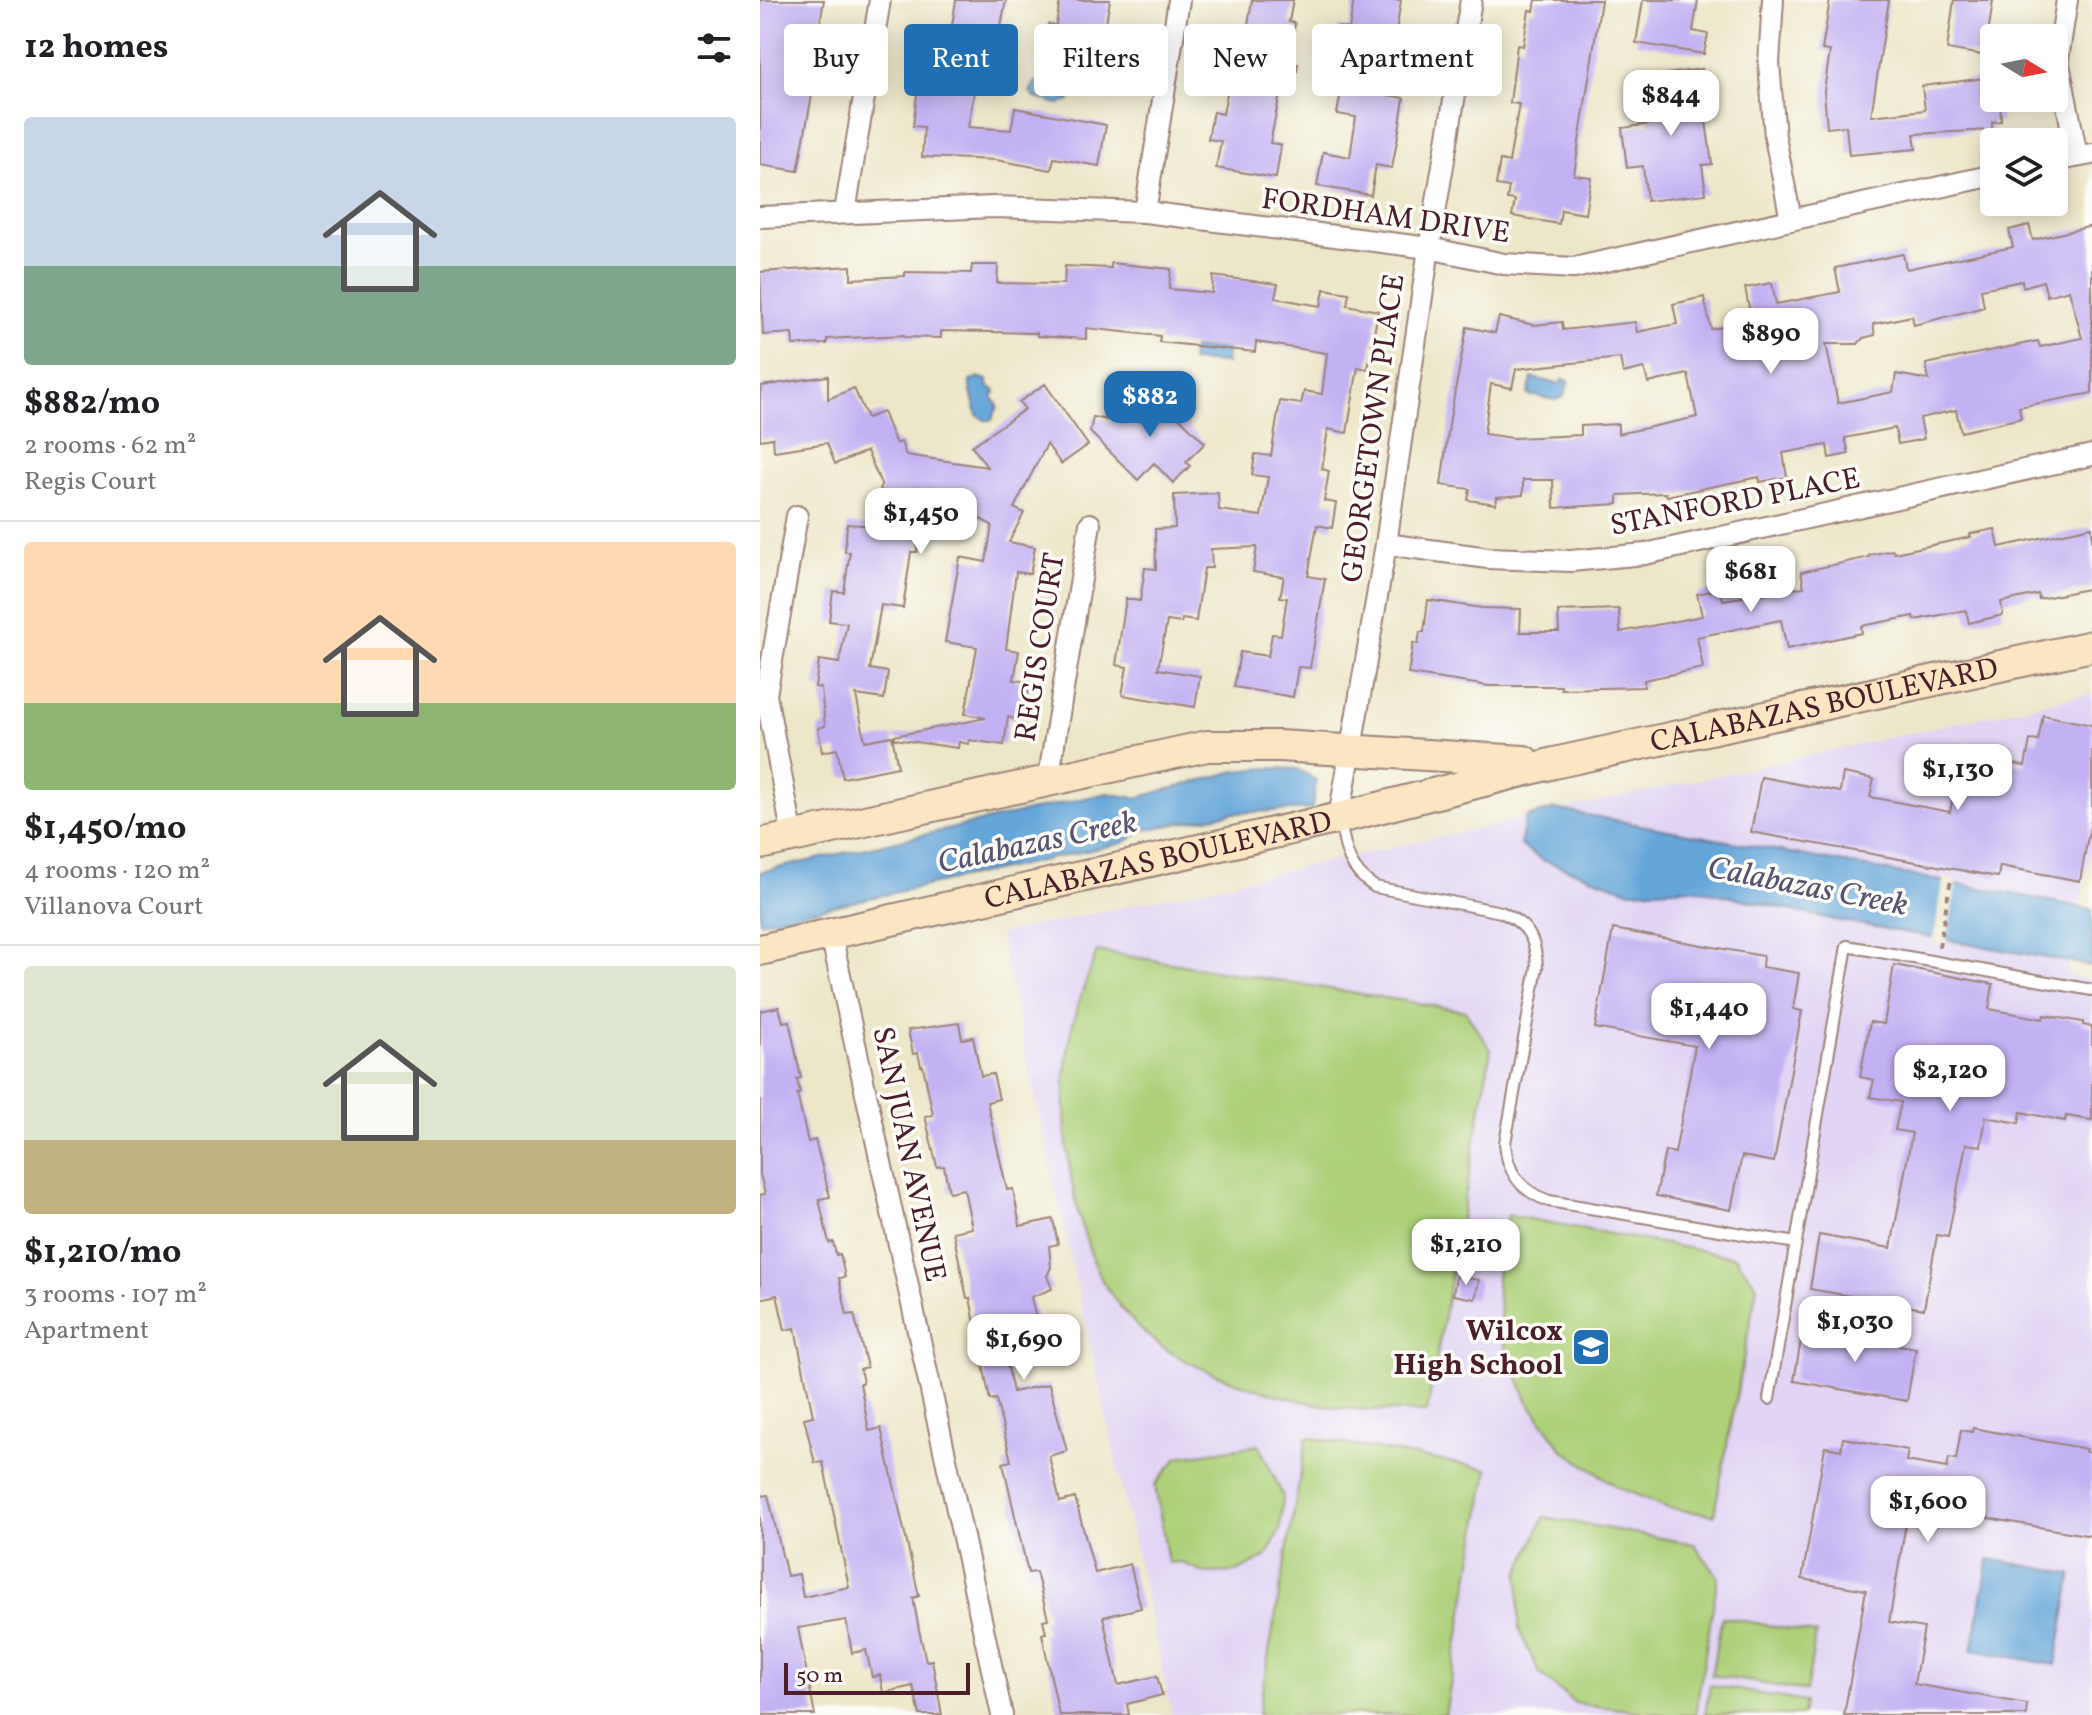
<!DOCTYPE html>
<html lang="en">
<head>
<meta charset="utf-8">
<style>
  :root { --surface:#fff; --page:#f6f6f6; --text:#202124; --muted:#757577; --line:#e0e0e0; --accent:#1f6fb2 }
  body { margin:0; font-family:Vollkorn,serif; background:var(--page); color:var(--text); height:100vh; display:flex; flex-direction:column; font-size:30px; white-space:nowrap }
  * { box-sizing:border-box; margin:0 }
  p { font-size:26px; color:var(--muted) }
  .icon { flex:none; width:44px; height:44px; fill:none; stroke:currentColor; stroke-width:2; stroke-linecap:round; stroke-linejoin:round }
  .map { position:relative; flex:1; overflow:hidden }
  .drawer { display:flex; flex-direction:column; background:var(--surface); width:760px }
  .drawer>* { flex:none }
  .banner { position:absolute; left:24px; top:24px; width:760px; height:72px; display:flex; gap:16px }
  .needle { width:52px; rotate:100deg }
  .buttons { position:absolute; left:1220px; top:24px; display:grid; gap:16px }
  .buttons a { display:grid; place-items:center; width:88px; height:88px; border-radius:8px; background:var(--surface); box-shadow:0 4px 20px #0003; font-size:40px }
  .scale { position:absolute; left:24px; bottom:20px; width:186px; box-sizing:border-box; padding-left:8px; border:4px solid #4a1f2b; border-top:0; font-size:22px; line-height:28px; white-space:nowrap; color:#4a1f2b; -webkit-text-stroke:6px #fdfcf7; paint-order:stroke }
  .price { position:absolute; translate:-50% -68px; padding:0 18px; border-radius:16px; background:#fff; color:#222; font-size:26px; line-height:52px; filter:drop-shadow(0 2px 4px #0008) }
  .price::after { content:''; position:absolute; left:50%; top:48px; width:24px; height:18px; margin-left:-12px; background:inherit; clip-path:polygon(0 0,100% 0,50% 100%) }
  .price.current { background:var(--accent); color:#fff }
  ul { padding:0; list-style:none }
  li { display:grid; align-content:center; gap:16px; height:424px; padding:0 24px }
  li+li { border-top:2px solid var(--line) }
  li span { display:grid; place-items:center; height:248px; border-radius:8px; color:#555 }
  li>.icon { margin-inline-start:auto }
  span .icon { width:144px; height:144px; fill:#fffc; stroke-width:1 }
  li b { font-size:34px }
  h2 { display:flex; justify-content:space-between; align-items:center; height:96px; padding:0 24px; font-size:34px }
  .tag { padding:0 28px; border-radius:8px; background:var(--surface); box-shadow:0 4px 20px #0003; font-size:28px; line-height:72px }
  .tag.current { background:var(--accent); color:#fff }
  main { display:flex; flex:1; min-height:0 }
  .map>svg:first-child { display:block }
  .built { fill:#e1d4f4 }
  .green { fill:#add079; stroke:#7c7852; stroke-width:2 }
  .water { fill:#65a6d9; stroke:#586282; stroke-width:2 }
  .pier { fill:#ede7c9 }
  .building { fill:#c2b1f3; fill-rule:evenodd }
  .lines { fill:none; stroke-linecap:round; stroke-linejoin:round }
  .lane-casing { stroke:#9c837a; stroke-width:14 }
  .street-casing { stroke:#9c837a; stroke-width:24 }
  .secondary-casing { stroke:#9c837a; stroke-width:34 }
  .path { stroke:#9c837a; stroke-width:4; stroke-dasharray:6 6; stroke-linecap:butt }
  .lane { stroke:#fff; stroke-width:10 }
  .street { stroke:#fff; stroke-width:20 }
  .secondary { stroke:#fbe6c4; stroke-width:30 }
  .labels { text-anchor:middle; stroke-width:7; stroke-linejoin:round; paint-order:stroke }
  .street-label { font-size:30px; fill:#4a1f2b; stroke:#fdfcf7 }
  .poi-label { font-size:30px; font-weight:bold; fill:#4a1f2b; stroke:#fdfcf7; text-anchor:end }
  .water-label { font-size:32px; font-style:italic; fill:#555571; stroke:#fdfcf7 }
</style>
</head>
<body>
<main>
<section class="drawer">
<h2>12 homes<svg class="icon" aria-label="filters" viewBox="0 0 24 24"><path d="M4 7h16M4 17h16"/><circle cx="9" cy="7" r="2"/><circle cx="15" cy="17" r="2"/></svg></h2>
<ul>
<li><span style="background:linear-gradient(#c9d6e8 60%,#7fa58c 0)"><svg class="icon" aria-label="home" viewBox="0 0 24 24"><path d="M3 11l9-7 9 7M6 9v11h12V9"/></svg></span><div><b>$882/mo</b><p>2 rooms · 62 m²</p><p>Regis Court</p></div></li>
<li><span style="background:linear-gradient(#ffd9b3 65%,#8fb573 0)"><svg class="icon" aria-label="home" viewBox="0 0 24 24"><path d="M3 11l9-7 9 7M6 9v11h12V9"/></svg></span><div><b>$1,450/mo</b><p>4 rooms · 120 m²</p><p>Villanova Court</p></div></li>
<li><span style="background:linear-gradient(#dfe7d0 70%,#c2b280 0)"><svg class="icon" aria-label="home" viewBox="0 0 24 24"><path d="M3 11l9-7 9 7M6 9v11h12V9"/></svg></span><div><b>$1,210/mo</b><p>3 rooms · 107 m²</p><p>Apartment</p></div></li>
</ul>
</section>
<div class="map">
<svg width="1332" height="1715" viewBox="0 0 1332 1715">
  <rect width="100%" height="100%" fill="#fdfcf7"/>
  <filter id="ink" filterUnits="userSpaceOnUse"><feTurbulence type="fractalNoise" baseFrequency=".0125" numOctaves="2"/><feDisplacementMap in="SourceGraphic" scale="16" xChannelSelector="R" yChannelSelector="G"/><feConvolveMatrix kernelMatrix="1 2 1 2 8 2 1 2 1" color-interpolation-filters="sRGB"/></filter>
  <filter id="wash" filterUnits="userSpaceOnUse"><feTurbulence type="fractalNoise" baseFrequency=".006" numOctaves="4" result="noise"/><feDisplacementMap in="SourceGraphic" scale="32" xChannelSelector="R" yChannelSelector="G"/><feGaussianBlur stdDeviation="1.8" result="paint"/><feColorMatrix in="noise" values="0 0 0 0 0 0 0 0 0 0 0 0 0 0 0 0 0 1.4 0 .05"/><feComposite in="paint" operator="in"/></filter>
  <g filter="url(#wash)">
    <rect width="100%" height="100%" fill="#ede7c9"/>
    <path class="built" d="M1332,693V842L1307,975L1332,980V1715H412L239,934Z"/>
    <g class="green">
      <path d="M337,951L705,1011L731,1050L667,1412C637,1411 605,1411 576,1407C519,1399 427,1372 385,1333C372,1322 346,1291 340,1276C307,1204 294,1092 315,1015C321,993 330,972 337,951Z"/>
      <path d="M748,1215L975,1257L997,1286L954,1515L908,1508L858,1487L803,1450L767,1400L744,1343L736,1283Z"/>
      <path d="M547,1437L728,1469L685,1715H498Z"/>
      <path d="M499,1445L523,1496L520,1530L506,1557L477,1572L444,1573L420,1562L408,1563L395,1485L418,1457Z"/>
      <path d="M784,1517L934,1544L958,1576L935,1715H908L815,1703L779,1673L759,1629V1574Z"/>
      <path d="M962,1617L1056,1634L1046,1691L951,1675Z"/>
      <path d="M950,1685L1045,1702L1042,1715H945Z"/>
    </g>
    <g class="water">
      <path d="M276,81L311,89L310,101L299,104L275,98L270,92Z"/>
      <path d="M461,344L467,348L466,363L431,361L433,348L459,349Z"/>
      <path d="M218,377L227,380L229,387L236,391L232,396L238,406L232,420H225L217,415L210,388V381Z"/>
      <path d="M772,378L800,384L803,379L809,381L804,396L796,400L768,395Z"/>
      <path d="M507,768L537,769L556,780L552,809L472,813L384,830L363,843L0,922V872L347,793L376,798L476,771Z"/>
      <path d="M795,809L1332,909V966L1075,920L932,888L871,891L782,860L760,845L766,817Z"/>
      <path d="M1229,1559L1312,1574L1296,1665L1212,1650Z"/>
    </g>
    <path class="pier" d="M1184,878L1197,881L1186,945L1173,942Z"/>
    <g id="blocks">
      <g class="building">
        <path d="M0,0H64L57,40L41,37L34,80L54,84L38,171L0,165Z"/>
        <path d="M196,0H246L231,78L217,76L208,127L251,130L255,108L346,125L339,166L294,158L291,170L236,160L162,157L164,127L153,126L161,63L179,66L184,37L190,38Z"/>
        <path d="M300,0H350L341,51L359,54L354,83L326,78L327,72L281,64L288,24L296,25Z"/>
        <path d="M492,0H533L529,22L535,23L529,62L538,64L534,91L521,89L510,143L521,145L516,178L456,168L461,141L448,139L453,112L463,114L472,67L481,68Z"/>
        <path d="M594,0H641L636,32L655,35L651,60L635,57L628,95L644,98L640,124L632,168L616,165L611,195L557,186L563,152L590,157L596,117L577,114L588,53L574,51L578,27L589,29Z"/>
        <path d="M776,0H841L814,175L831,177L825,214L801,210L799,224L752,216L755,200L747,199L749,187L736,185L740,160L749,162L759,104L750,103L757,45L763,46L769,10L774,11Z"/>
        <path d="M883,0H938L933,31L948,34L944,54L876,43Z"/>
        <path d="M1070,0H1129L1111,116L1165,110L1162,86L1234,77V98H1240L1241,121L1232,122V130L1154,134L1156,149L1089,155L1086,126L1067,128L1064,91L1070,51L1062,50Z"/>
        <path d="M1194,0H1233L1228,35L1234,36V57L1187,49Z"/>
        <path d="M942,69L937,101L943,100L952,164L942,165L946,194L887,201L883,166L867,168L862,128L890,124L885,77Z"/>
        <path d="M1269,225L1273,240L1332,226V393L1259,407L1261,418L1201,432L1196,410L1160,418L1164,439L1138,444L1135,428L1085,438L1089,454L1069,458L1067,445L1023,453L1027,477L1000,482L999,477L907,496L906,493L858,495V504L794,508L793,480H763V495L737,497L736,504L708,500L710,489L681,485L690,418L707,327L735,333L739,317L774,325L802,322L803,330L875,322L877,332L917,324L913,304L944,297L951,329L992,322L985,288L1012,283L1016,304L1080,292L1075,268L1143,254L1146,269L1253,247L1249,230ZM1262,281L1263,287L1283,281L1287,296L1309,290L1322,338L1280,347L1278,341L1166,364L1169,380L1136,374L1133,392L1078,403L1066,344H1098L1103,338L1115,335L1113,324L1152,316L1154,325L1224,307L1221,289ZM860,358L863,373L884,368L888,383L928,374L937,417L858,434V424L821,426V435L753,438L724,434L731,384L752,388L756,369Z"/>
        <path d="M351,263L411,269L409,289L452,293L453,276L518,284L515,298L561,306L564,289L589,293L587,305L618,311L608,369L598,367L587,433L568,429L562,469L569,471L564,501L576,503L572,528L557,525L548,576L565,579L550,668L538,667L533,697L474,687L480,652L508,656L512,634L521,635L527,598L520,597L524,577L493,572L497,547L451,549L452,568H444L436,621L422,619L421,623L407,621L398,669L440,676L435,707L362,695L367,667L356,665L366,599L380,601L385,568L396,569L395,529L415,528L414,495L458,493L459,510L501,516L508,477L492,475L495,454L511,456L520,401L541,404L544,391L562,394L567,353L496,342L495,352L399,342L400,336L326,328V339L277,336V333L181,331V338L144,337V335L67,339V344L33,345L32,333L3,335L0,272L91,266V279L145,276V272L211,273L212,265H238L237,283L304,284L305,266L351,268Z"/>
        <path d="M68,376V399L94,388L107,418L123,412L136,444L141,442L146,455L227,467L212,446L265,409L259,402L285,384L328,445L301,464L287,444L254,508L264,513L249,542L275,547L270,574L256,572L246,649L259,651L254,680L270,682L262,721L248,717L244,745L209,740V744L199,742L198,748L134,739V736L226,718L205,714L217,647L185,642L200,557L226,562L232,525L181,499L180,513L166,511L165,516L160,515L157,552H151L143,608L121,605L110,669L128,672L124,699L96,695L105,741L132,736L138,767L83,778L77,749L62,752L58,728L65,726L61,688L55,687L59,660L79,663L87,623L69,621L73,591L84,592L90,552H85L87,524L117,526L121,484L107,451L75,464L67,443L14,451L13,438L0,440V392L2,386Z"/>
        <path d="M392,391L445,443L426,462L430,466L413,483L394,463L378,480L330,432L333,417L363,423Z"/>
        <path d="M1332,527V588L1279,599L1278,594L1241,602L1243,615L1209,623L1206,610L1155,620L1154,616L1101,626L1102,633L1027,649L1021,620L937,637L943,668L884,680V687L801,689V686H729L648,674L653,643L658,644L660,632H664L668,600L722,608L761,609L760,632H799L798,611L859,609L860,632L942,616L937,594L960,589L963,600L1044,587L1041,572L1109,557V555L1133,550L1134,553L1211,537L1210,534L1235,529L1239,547Z"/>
        <path d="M1283,715L1332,725V815L1320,881L1240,866L1238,877L991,832L1001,777L1080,792L1083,773L1114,779L1110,797L1190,812L1201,754L1265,766L1270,740L1278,741Z"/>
        <path d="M853,929L1003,956L1002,967L1039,973L1033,1009L1042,1011L1014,1162L982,1156L971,1210L896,1196L905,1151L915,1153L935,1046L835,1028Z"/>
        <path d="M1134,965L1233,984L1229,1009L1283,1019L1284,1015L1323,1022V1025L1332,1027V1120L1306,1116L1305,1121L1261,1112L1259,1123L1226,1117L1221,1146L1206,1144L1188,1237L1177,1235L1164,1309L1050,1289L1059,1235L1131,1248L1152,1133L1135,1130L1141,1102L1110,1097L1114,1080L1100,1077L1110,1022L1124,1024Z"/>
        <path d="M19,1007L23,1022L29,1021L34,1044L41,1078L37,1079L40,1093L37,1094L48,1142L55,1140L70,1197L59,1199L69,1243L73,1242L76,1255L80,1254L85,1277L79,1278L87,1315L94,1314L107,1367L100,1369L103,1383H100L109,1431L121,1428L159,1596L153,1598L159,1630L166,1661L172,1660L182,1715H160L153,1686L123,1693L120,1675L112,1677L106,1650L92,1653L86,1620L38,1628L55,1715H0V1496L8,1495L27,1576L39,1574L43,1597L89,1587L63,1462L55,1463L44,1418L53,1416L35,1328L25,1330L17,1295L0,1299V1195L5,1194L0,1174V1011Z"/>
        <path d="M199,1023L202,1039L213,1037L221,1076L233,1074L239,1099L227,1102L247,1190L253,1189L260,1226L293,1219L298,1244L289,1246L291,1267L287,1276L292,1289L271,1297L280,1336L243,1344L253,1392L289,1384L307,1451L289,1456L300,1502L315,1498L335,1573L370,1564L381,1608L343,1617L358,1685L397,1676L402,1695L367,1704L369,1715H299L282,1634L286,1633L283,1620L288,1619L276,1572L268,1573L243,1463L251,1461L236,1399L230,1400L210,1298H207L193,1232L212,1228L204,1189L189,1192L184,1166L177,1167L165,1116L173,1115L163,1066H161L158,1053L153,1054L148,1030Z"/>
        <path d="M696,1276L719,1280L715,1299L693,1295Z"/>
        <path d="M1043,1328L1156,1348L1147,1401L1034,1381Z"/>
        <path d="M1213,1428L1327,1449L1326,1452L1332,1453V1536L1198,1513L1199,1509L1150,1500L1129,1622L1164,1628L1154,1684L1267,1704L1266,1715H1084L1106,1590L1042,1579L1065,1447L1081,1450L1083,1438L1148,1450L1146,1461L1187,1468L1189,1458L1196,1459L1201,1430L1212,1432Z"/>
      </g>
    </g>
  </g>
  <g filter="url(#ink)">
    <use href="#blocks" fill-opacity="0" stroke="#9c837a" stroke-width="2"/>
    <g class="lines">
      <g class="lane-casing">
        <g id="lane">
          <path d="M580,820C585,849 588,870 615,887L741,912C768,924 776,939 777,967L745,1143C747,1173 761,1191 789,1201L1036,1243"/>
          <path d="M1009,1399L1087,946L1332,990"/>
        </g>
      </g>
      <g class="street-casing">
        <g id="street">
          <path d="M1013,0L1009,63L1015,137L1031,220"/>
          <path d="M1307,0L1298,59L1317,156"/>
          <path d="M1294,161L1332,154"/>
          <path d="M85,212L120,0"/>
          <path d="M385,212L419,0"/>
          <path d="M0,217L233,207L385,212L669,248L744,264L814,268L1234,175"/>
          <path d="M626,544L728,558L811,561L885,554L1332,455"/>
          <path d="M288,781L330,524"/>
          <path d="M579,818L626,544L669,248L711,0"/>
          <path d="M33,838L6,695L37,516"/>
          <path d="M71,934L242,1715"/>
        </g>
      </g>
      <g class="secondary-casing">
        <g id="secondary">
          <path d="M0,844L447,746H519L764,761"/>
          <path id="s1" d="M0,950L579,818L794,763L1332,646"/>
        </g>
      </g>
      <path class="path" d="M1179,947L1191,879"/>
      <use href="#lane" class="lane"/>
      <use href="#street" class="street"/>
      <use href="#secondary" class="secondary"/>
    </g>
  </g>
  <defs>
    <g id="school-square" transform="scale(2)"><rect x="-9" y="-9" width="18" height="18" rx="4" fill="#1f6fb2" stroke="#fdfcf7"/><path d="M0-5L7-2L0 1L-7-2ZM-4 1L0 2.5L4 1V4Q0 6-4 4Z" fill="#fff"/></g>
  </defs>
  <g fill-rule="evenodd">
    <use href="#school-square" x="831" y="1347"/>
  </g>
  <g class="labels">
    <g class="street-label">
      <text transform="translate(626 215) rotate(8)" y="10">FORDHAM DRIVE</text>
      <text transform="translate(612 428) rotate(-82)" y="10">GEORGETOWN PLACE</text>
      <text transform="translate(975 501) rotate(-11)" y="10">STANFORD PLACE</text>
      <text transform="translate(279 647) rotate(-81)" y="10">REGIS COURT</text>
      <text dy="10" stroke="none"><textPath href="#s1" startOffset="1092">CALABAZAS BOULEVARD</textPath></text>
      <text dy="10" stroke="none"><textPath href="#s1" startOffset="408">CALABAZAS BOULEVARD</textPath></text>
      <text transform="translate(150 1154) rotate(78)" y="10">SAN JUAN AVENUE</text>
    </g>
    <g class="poi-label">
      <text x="803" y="1340">Wilcox<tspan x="803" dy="34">High School</tspan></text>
    </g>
    <g class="water-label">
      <text transform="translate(277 841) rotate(-12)" y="11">Calabazas Creek</text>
      <text transform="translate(1048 885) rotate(11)" y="11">Calabazas Creek</text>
    </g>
  </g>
</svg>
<div class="buttons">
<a><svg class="needle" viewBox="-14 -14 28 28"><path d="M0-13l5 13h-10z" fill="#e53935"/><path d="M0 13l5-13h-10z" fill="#757577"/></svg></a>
<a><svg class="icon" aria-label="layers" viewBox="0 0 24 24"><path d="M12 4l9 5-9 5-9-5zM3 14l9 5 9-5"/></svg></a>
</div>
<div class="scale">50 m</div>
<b class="price" style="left:911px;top:138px">$844</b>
<b class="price" style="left:1011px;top:376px">$890</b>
<b class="price current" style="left:390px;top:439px">$882</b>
<b class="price" style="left:161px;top:556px">$1,450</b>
<b class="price" style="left:991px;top:614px">$681</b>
<b class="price" style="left:1198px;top:812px">$1,130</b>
<b class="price" style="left:949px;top:1051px">$1,440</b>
<b class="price" style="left:1190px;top:1113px">$2,120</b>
<b class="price" style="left:706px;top:1287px">$1,210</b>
<b class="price" style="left:1095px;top:1364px">$1,030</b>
<b class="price" style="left:264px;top:1382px">$1,690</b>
<b class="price" style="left:1168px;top:1544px">$1,600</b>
<div class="banner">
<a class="tag">Buy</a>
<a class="tag current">Rent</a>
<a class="tag">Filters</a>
<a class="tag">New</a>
<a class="tag">Apartment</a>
</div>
</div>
</main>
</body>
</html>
